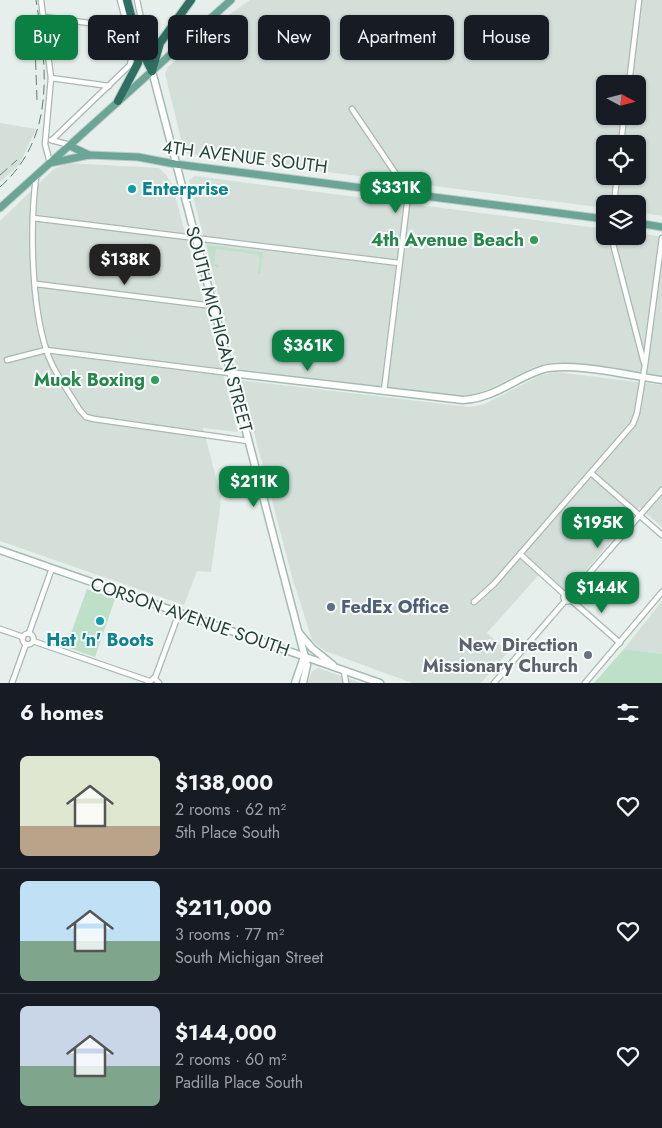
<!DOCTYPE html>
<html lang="en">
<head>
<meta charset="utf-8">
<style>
  :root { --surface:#171b24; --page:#242831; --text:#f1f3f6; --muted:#9ea1a6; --line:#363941; --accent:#0b8043 }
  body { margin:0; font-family:Jost,sans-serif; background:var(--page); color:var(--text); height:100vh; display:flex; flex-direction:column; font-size:19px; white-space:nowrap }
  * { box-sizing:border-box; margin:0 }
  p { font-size:16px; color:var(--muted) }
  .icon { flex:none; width:28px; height:28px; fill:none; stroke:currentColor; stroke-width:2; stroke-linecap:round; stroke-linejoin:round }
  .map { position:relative; height:683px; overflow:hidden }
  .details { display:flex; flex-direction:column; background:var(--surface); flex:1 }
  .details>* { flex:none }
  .guide { position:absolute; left:15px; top:15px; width:632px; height:45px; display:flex; gap:10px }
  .needle { width:32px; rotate:97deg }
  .fabs { position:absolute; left:596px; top:75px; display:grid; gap:10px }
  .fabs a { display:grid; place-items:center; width:50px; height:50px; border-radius:8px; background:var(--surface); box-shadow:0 1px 4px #0004; font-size:25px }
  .price { position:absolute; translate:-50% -42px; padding:0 11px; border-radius:10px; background:var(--accent); color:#fff; font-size:16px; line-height:32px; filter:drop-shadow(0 1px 2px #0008) }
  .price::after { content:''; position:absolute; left:50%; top:30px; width:15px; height:11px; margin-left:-8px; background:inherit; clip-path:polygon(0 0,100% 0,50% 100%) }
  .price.selected { background:#222; color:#fff }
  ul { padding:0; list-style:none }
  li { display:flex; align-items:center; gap:15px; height:125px; padding:0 20px }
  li+li { border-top:1px solid var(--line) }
  li span { display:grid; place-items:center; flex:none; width:140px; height:100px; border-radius:8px; color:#555 }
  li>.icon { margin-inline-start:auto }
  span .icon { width:60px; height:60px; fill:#fffc; stroke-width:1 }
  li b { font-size:21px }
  h2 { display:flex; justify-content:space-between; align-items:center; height:60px; padding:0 20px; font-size:21px }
  .pill { padding:0 18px; border-radius:8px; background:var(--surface); box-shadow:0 1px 4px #0004; font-size:18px; line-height:45px }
  .pill.selected { background:var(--accent); color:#fff }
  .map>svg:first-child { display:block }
  .built { fill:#d4dfda; fill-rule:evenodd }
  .green { fill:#bfe0c8 }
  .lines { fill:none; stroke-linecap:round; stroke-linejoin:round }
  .street-casing { stroke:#a8b8b2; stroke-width:7 }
  .secondary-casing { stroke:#a4bbb3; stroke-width:9 }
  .primary-casing { stroke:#c2cac8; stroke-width:9 }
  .highway-casing { stroke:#c2cac8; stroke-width:10 }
  .street { stroke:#fff; stroke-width:4.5 }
  .secondary { stroke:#fff; stroke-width:6 }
  .primary { stroke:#6aa596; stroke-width:7 }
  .highway { stroke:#2f6f62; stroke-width:8 }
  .rail { stroke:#5f7d75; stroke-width:1; stroke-dasharray:10 5; stroke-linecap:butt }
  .culture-dot { fill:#0f9aa8; stroke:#f7fbf9; stroke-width:2 }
  .leisure-dot { fill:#2e9e5b; stroke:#f7fbf9; stroke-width:2 }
  .service-dot { fill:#5c6f8a; stroke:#f7fbf9; stroke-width:2 }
  .worship-dot { fill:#6b7280; stroke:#f7fbf9; stroke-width:2 }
  .labels { text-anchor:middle; stroke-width:4; stroke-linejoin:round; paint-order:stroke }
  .street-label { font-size:18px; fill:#24423a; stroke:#f7fbf9 }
  .culture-label { font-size:18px; font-weight:bold; fill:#0d838f; stroke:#f7fbf9; text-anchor:start }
  .leisure-label { font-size:18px; font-weight:bold; fill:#27864d; stroke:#f7fbf9; text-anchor:end }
  .service-label { font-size:18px; font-weight:bold; fill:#4e5e75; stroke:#f7fbf9; text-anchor:start }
  .worship-label { font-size:18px; font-weight:bold; fill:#5b616d; stroke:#f7fbf9; text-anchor:end }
</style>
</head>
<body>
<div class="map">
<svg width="662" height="683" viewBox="0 0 662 683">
  <rect width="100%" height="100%" fill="#e6efeb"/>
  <g class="built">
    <path d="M250,0H662V216L638,212V204H605V208L188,154L184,151L167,82L165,74L167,68L220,21ZM605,84H638V116H605ZM605,144H638V176H605Z"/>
    <path d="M0,123L36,129L19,165L0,182Z"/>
    <path d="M68,163L159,168L166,175L172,184L224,378L238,432L203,428L221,497L220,508L211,572L197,571L184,605L0,541V221L54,169Z"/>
    <path d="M195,176L605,229V236H638V233L662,237V376L555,362L534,367L478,394L462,396L237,369L189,180Z"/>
    <path d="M556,372L662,385V527L639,507L569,591H564L543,570L487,633L508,652L481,683H412L325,651L317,645L312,640L293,580L240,380L470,407L485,404L541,375Z"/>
    <path d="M662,601V654L624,649Z"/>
    <path d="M318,668L361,683H308L312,671Z"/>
  </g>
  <g class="green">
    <path d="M207,245L263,252L260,274H258L260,258L257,254L216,249L214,264L219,265L218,268L212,266Z"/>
    <path d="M87,589L115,599L95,657L66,647Z"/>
    <path d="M624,649L662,654V683H594Z"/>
  </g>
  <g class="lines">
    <g class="street-casing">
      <g id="street">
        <path d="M41,0L51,78L45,144L50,163"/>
        <path d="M137,0L151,65"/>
        <path d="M44,17L127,28"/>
        <path d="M51,78L109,86"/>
        <path d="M629,84L639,0"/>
        <path d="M352,109L398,177L407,204L384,391"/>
        <path d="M51,140L70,145"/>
        <path d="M52,140L130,65L133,48L120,0"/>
        <path d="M621,144L624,116"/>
        <path d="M36,177C30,225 31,302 46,349C52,370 68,390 79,409L86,417L94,419L248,441"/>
        <path d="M614,204L617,176"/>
        <path d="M33,218L399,263"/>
        <path d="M611,236L644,363"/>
        <path d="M36,284L213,306"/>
        <path d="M7,360L46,350L230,373"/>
        <path d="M591,473L662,535"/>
        <path d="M520,554L564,594"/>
        <circle cx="568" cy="597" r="4.5"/>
        <path d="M571,594L662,490"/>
        <path d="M571,600L620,643"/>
        <path d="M474,602L494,584L633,424L637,413L645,365L662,238"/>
        <path d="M0,629L23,637"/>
        <path d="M29,633L52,568"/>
        <circle cx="28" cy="639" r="5.5"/>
        <path d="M33,641L149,681"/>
        <path d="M344,671L346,683"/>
        <path d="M155,678L179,613"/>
        <path d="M12,683L26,644"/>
        <path d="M148,683L154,678L159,683"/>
        <path d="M494,683L565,601"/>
        <path d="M585,683L662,592"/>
      </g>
    </g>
    <g class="secondary-casing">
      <g id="secondary">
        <path d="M152,71L307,665L303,683"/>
        <path d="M230,373L463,400C496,398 514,378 544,369C573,362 631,376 662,380"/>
        <path d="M0,550L380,683"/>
        <path d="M299,633L312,648L333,665"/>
        <path d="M295,683L304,657"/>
      </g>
    </g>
    <g class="primary-casing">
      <g id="primary">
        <path d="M70,146L89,155"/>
        <path d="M50,163L89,155L138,157L175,164L605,219"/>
        <path d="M0,208L231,0"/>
        <path d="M638,223L662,227"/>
      </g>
    </g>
    <g class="highway-casing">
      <g id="highway">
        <path d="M127,0L139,46L152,71"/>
        <path d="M152,71L160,43L191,0"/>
        <path d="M118,101L138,63L139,48"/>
      </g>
    </g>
    <use href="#street" class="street"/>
    <use href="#secondary" class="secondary"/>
    <use href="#primary" class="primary"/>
    <use href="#highway" class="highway"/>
    <g class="rail">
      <path d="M35,45L37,100"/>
      <path d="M0,175L17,160"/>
      <path d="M0,187C56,137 47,68 36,0"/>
    </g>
  </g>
  <g class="culture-dot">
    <circle cx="132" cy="189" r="5"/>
    <circle cx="100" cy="621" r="5"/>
  </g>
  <g class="leisure-dot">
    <circle cx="534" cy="240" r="5"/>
    <circle cx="155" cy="380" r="5"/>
  </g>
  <circle class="service-dot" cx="331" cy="607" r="5"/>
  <circle class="worship-dot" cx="588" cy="655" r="5"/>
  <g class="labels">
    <g class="street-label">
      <text transform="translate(245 157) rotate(7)" y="6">4TH AVENUE SOUTH</text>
      <text transform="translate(219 329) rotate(75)" y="6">SOUTH MICHIGAN STREET</text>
      <text transform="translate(190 617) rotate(19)" y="6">CORSON AVENUE SOUTH</text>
    </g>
    <g class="culture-label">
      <text x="142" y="195">Enterprise</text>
      <text x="100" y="646" text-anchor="middle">Hat 'n' Boots</text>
    </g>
    <g class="leisure-label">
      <text x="524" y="246">4th Avenue Beach</text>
      <text x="145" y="386">Muok Boxing</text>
    </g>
    <g class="service-label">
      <text x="341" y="613">FedEx Office</text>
    </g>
    <g class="worship-label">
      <text x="578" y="651">New Direction<tspan x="578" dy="21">Missionary Church</tspan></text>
    </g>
  </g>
</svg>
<div class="fabs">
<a><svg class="needle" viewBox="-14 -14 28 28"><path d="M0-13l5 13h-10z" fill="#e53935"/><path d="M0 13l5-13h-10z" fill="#9ea1a6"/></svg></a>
<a><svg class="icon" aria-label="locate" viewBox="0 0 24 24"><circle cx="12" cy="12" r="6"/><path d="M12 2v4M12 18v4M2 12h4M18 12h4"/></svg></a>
<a><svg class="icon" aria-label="layers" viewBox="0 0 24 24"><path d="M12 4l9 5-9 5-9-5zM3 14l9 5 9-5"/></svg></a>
</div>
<b class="price" style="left:396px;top:214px">$331K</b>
<b class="price selected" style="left:125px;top:286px">$138K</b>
<b class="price" style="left:308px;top:372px">$361K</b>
<b class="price" style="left:254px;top:508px">$211K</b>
<b class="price" style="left:598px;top:549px">$195K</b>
<b class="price" style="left:602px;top:614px">$144K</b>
<div class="guide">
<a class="pill selected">Buy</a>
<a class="pill">Rent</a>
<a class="pill">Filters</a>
<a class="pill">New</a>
<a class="pill">Apartment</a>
<a class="pill">House</a>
</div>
</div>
<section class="details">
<h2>6 homes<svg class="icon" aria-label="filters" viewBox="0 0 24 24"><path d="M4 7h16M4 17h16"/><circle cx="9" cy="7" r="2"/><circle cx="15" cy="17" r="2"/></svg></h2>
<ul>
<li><span style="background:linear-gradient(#dfe7d0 70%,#b9a48a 0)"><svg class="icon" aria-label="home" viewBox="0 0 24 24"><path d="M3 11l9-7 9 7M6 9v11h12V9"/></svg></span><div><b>$138,000</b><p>2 rooms · 62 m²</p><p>5th Place South</p></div><svg class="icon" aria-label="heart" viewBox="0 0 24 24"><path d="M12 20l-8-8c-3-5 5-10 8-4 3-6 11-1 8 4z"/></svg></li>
<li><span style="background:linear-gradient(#bfe0f5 60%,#7fa58c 0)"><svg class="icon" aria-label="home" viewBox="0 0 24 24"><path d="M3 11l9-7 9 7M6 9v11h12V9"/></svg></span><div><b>$211,000</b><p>3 rooms · 77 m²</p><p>South Michigan Street</p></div><svg class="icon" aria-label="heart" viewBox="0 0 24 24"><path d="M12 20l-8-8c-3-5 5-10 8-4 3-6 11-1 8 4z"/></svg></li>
<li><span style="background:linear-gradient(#c9d6e8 60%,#7fa58c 0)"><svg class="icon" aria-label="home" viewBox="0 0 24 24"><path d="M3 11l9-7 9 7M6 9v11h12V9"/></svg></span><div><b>$144,000</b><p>2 rooms · 60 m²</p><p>Padilla Place South</p></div><svg class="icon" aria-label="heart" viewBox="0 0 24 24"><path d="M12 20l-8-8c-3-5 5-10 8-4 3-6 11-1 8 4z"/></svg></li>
</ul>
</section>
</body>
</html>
